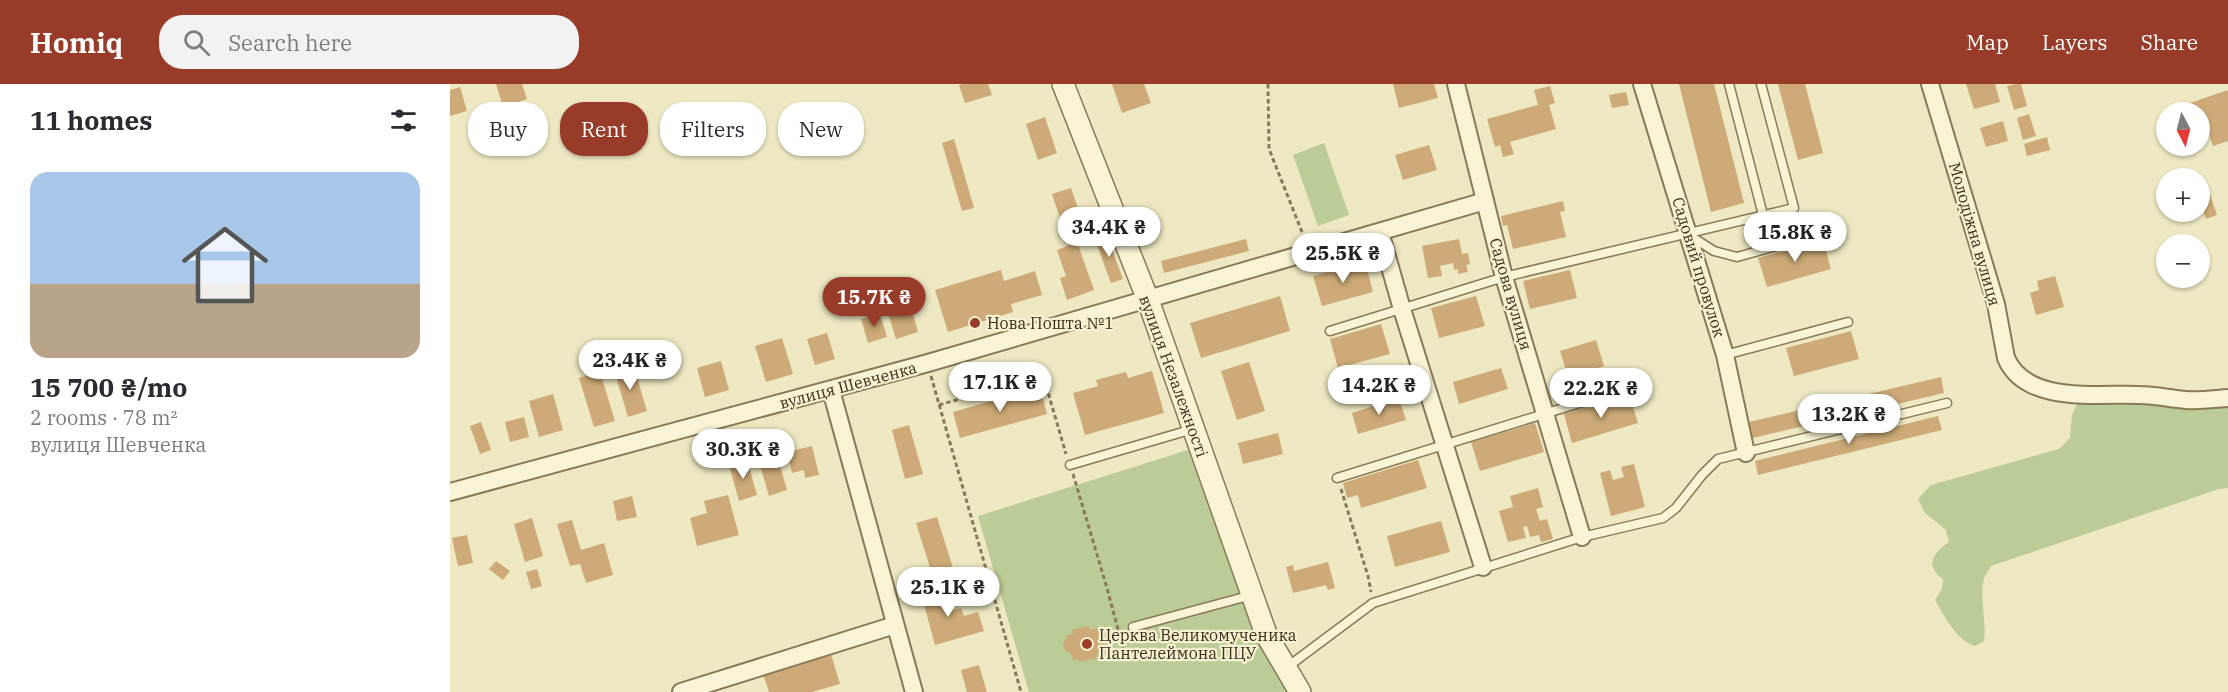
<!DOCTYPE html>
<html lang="en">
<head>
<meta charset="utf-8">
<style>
  :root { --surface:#fff; --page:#f2f2f3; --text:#2b2b33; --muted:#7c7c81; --accent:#983b28 }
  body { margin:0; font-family:"IBM Plex Serif",serif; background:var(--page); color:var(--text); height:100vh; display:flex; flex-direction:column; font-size:22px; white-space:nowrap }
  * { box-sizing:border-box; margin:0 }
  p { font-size:20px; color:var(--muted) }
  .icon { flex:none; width:33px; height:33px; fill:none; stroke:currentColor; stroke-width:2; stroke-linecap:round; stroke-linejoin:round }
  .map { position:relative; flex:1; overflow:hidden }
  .sheet { display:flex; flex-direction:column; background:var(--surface); width:450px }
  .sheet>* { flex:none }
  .guide { position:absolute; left:18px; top:18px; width:570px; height:54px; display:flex; gap:12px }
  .needle { width:39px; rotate:173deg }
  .buttons { position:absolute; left:1706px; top:18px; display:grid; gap:12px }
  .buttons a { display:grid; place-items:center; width:54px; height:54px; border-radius:50%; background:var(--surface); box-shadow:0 2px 4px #0004; font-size:30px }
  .price { position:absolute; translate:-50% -51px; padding:0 14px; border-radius:21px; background:#fff; color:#222; font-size:20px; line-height:39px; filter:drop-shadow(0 2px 3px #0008) }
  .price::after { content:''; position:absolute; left:50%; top:36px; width:18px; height:14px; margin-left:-9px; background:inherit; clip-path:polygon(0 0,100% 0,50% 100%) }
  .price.on { background:var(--accent); color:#fff }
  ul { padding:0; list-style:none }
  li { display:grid; align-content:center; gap:12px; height:318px; padding:0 30px }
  li span { display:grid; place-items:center; height:186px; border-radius:18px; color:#555 }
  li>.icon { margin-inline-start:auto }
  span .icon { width:108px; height:108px; fill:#fffc; stroke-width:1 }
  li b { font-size:26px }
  h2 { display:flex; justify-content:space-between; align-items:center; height:72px; padding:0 30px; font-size:26px }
  .pill { padding:0 21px; border-radius:24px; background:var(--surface); box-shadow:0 2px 4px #0004; font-size:21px; line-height:54px }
  .pill.on { background:var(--accent); color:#fff }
  header { display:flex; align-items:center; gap:36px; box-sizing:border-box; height:84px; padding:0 30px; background:var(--accent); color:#fff }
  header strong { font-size:28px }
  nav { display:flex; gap:33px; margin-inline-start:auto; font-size:21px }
  .search { width:420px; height:54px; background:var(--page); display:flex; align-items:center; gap:15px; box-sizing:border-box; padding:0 21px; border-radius:24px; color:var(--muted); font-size:22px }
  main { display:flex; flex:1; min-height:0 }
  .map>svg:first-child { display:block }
  .green { fill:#bccc96 }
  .building { fill:#cdaa77 }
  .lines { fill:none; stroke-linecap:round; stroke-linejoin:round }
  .service-casing { stroke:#887a59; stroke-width:11 }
  .minor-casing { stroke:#887a59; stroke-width:20 }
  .tertiary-casing { stroke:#887a59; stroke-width:24 }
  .path { stroke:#887a59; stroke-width:3; stroke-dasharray:4.5 3; stroke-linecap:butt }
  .service { stroke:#f9f4d5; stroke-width:8 }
  .minor { stroke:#f9f4d5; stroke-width:16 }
  .tertiary { stroke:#f9f4d5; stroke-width:21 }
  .poi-dot { fill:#983b28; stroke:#f6f1d1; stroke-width:2 }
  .labels { text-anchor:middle; stroke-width:4.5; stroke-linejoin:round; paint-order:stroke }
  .street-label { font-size:16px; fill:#382f1d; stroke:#f6f1d1 }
  .poi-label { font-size:16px; fill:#382f1d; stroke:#f6f1d1; text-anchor:start }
</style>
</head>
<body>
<header>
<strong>Homiq</strong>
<div class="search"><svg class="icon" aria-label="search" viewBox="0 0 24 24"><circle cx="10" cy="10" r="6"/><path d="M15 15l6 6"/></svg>Search here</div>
<nav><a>Map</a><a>Layers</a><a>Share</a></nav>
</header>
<main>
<section class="sheet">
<h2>11 homes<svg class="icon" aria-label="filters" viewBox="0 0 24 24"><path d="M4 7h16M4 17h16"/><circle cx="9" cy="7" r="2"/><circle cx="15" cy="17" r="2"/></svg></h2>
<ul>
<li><span style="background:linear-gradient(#a9c7e8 60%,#b9a48a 0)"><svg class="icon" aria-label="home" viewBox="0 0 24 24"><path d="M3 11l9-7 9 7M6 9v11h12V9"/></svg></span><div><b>15 700 ₴/mo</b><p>2 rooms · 78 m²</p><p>вулиця Шевченка</p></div></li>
</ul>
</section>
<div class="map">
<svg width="1778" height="608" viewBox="0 0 1778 608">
  <rect width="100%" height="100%" fill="#eee9c2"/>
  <g class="green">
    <path d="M874,59L899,131L868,142L843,71Z"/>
    <path d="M1694,317L1778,321V404L1769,405L1541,482C1539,486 1535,491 1534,495C1529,513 1537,538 1534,557L1525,562C1506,556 1495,533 1485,516L1492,505L1493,495C1474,482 1483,469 1499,458L1496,446L1475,429L1468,415L1481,401L1609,365L1620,354L1622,331L1627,320Z"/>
    <path d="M738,366L806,552L839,608H579L528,432Z"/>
  </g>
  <g class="building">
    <path d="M46,0H72L77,15L53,23Z"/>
    <path d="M513,0H538L542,11L515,19L509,1Z"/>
    <path d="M662,0H694L701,19L672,29Z"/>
    <path d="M943,0H984L988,14L949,24Z"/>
    <path d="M1229,0H1264L1294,119L1261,128Z"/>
    <path d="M1328,0H1355L1373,69L1348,76Z"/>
    <path d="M1516,0H1545L1550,18L1524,25Z"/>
    <path d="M1566,0H1571L1577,22L1564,26L1557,2Z"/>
    <path d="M1100,2L1105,19L1099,21L1106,45L1060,58L1064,70L1053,73L1050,61L1045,63L1037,35L1088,21L1084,6Z"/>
    <path d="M10,3L17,27L0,32V6Z"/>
    <path d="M1778,6V57L1763,62L1755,40L1749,42V28H1740L1737,20Z"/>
    <path d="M1176,8L1179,21L1162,24L1159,11Z"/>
    <path d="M1579,30L1586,52L1573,56L1567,34Z"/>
    <path d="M595,33L607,69L588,76L576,40Z"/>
    <path d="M1553,37L1558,57L1536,63L1530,44Z"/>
    <path d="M1597,53L1600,66L1577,72L1574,60Z"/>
    <path d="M504,55L524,124L512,127L492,59Z"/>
    <path d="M979,61L987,86L953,96L945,71Z"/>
    <path d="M1756,99L1767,131L1756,135L1749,114V102Z"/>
    <path d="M621,104L633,139L614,146L602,110Z"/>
    <path d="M1113,117L1115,127L1110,128L1116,153L1063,165L1057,141L1053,142L1051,132Z"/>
    <path d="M656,149L673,195L661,199L644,153Z"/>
    <path d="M796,155L799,167L714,189L711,177Z"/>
    <path d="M1009,155L1012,170L1018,169L1020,180L1016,181L1018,188L1008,190V185L1004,186L1003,179L990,182L992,192L978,194L972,162Z"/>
    <path d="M1373,156L1381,185L1317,203L1308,174Z"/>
    <path d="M627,158L644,206L617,216L610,194L616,192L607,166Z"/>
    <path d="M915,178L923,208L872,222L863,192Z"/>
    <path d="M551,186L554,197L585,187L592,211L561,220L563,228L498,248L485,206Z"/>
    <path d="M1120,186L1127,214L1080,225L1073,197Z"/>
    <path d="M1605,192L1614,223L1586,231L1580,209L1589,206L1587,197Z"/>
    <path d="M830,212L840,247L751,274L740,239Z"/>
    <path d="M1026,212L1035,242L989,254L981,224Z"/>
    <path d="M461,223L468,248L446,255L438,229Z"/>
    <path d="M430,230L437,253L418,259L411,235Z"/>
    <path d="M931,240L940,270L888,284L880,255Z"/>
    <path d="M1401,247L1409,275L1344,292L1336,264Z"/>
    <path d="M377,249L385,275L365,281L357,255Z"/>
    <path d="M332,254L343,290L316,298L305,262Z"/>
    <path d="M1146,256L1154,282L1118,293L1110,267Z"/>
    <path d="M271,277L279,306L255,313L247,284Z"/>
    <path d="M799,278L815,327L787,336L771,287Z"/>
    <path d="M183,280L197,327L178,333L164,286Z"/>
    <path d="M1051,284L1058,305L1009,320L1003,298Z"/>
    <path d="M702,287L714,329L635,351L623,309L648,302L646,296L676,288L678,294Z"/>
    <path d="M150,288L165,337L144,343L129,294Z"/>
    <path d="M1491,293L1494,309L1298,355L1295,339Z"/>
    <path d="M590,303L597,330L510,354L503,328Z"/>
    <path d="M103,310L113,346L89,353L79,317Z"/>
    <path d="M1179,310L1188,339L1122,359L1114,330Z"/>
    <path d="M949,314L956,336L908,350L902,329Z"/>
    <path d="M1488,332L1492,346L1308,391L1305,377Z"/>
    <path d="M74,333L79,353L60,358L55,338Z"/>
    <path d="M31,338L41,366L30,370L20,342Z"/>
    <path d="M1085,339L1094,368L1030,387L1021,358Z"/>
    <path d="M459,341L473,390L455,395L442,346Z"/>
    <path d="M828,349L833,370L793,380L788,359Z"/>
    <path d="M362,362L369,391L355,394L354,386L342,389L337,368Z"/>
    <path d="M326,368L337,406L319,412L308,374Z"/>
    <path d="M297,376L307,411L289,417L279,381Z"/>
    <path d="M968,376L977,404L911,424L908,411L897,414L893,399Z"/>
    <path d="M1184,380L1195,423L1161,432L1150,389L1160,386L1163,396L1174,393L1171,383Z"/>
    <path d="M1088,404L1093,423L1086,425L1090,437L1097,435L1103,455L1091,458L1089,451L1080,453L1077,442L1073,443L1076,454L1058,458L1049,427L1063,423L1060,412Z"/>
    <path d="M278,411L289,451L247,462L240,434L257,429L254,417Z"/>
    <path d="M182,412L187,433L167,437L163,417Z"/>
    <path d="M487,433L503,484L482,490L466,439Z"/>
    <path d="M82,434L93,472L75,478L64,440Z"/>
    <path d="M122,436L131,466L154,459L163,491L136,499L130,480L120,482L107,440Z"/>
    <path d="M991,437L1000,468L945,483L937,452Z"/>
    <path d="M17,451L23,479L8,482L2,454Z"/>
    <path d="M46,477L60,487L53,496L39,485Z"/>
    <path d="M878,478L885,504L878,506L876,501L843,509L836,483L843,481L844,487Z"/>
    <path d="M87,485L92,502L81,505L76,488Z"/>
    <path d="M496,503L503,526L511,524L514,532L528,528L534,547L485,561L471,510Z"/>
    <path d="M639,542L640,546L656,542L662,566L646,570L647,574L629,578L628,575L623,576L621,570L615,566L613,562L614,557L617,555L616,551L623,550L622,546Z"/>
    <path d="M381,570L390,600L362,608H319L313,590Z"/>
    <path d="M529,581L537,608H517L511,586Z"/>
  </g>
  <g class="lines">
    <g class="service-casing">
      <g id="service">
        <path d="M1279,0L1313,131"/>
        <path d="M1242,153L1264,167L1287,173L1365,151"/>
        <path d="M880,247L1054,193L1344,124L1311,0"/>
        <path d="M1275,271L1398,238"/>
        <path d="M620,381L743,345"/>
        <path d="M887,394L1178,304"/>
        <path d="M683,543L802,511"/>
        <path d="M836,584L923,519L1132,453L1213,434L1226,424L1252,391L1268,375L1497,319"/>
      </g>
    </g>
    <g class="minor-casing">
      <g id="minor">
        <path d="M1006,0L1054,193L1132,453"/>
        <path d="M1192,0L1275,271L1296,369"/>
        <path d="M1480,0L1546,220L1556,274C1576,321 1649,309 1690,311C1706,311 1721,315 1736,316C1750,317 1764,315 1778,314"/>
        <path d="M930,148L952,225L1033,483"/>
        <path d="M381,306L464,608"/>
        <path d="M0,408L478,279L1035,117"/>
        <path d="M231,608L445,541"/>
      </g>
    </g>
    <g class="tertiary-casing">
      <path id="tertiary" d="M613,0L698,216L816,550L850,608"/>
    </g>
    <g class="path">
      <path d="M818,0L819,65L854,153"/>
      <path d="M481,292L571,608"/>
      <path d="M489,321L593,291L616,370"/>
      <path d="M623,390L657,504L676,575"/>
      <path d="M891,405L918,492L921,508"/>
    </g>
    <use href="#service" class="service"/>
    <use href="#minor" class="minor"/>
    <use href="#tertiary" class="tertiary"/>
  </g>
  <g class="poi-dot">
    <circle cx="525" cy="239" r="6"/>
    <circle cx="637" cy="560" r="6"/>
  </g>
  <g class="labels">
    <g class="street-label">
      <text transform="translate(1525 150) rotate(74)" y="6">Молодіжна вулиця</text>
      <text transform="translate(1249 183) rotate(73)" y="6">Садовий провулок</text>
      <text transform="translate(1061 210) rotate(74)" y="6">Садова вулиця</text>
      <text transform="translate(724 292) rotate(70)" y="6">вулиця Незалежності</text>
      <text transform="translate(398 301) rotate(-15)" y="6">вулиця Шевченка</text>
    </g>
    <g class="poi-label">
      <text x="537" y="245">Нова Пошта №1</text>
      <text x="649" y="557">Церква Великомученика<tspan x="649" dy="18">Пантелеймона ПЦУ</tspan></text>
    </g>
  </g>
</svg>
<div class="buttons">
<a><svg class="needle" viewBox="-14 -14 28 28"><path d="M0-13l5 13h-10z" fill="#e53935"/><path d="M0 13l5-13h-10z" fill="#7c7c81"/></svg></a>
<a>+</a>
<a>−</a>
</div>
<b class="price" style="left:659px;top:174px">34.4K ₴</b>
<b class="price" style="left:1345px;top:179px">15.8K ₴</b>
<b class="price" style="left:893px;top:200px">25.5K ₴</b>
<b class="price on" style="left:424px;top:244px">15.7K ₴</b>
<b class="price" style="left:180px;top:307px">23.4K ₴</b>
<b class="price" style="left:550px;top:329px">17.1K ₴</b>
<b class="price" style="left:929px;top:332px">14.2K ₴</b>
<b class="price" style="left:1151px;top:335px">22.2K ₴</b>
<b class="price" style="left:1399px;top:361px">13.2K ₴</b>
<b class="price" style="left:293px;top:396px">30.3K ₴</b>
<b class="price" style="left:498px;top:534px">25.1K ₴</b>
<div class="guide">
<a class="pill">Buy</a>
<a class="pill on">Rent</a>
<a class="pill">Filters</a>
<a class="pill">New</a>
</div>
</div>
</main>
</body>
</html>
